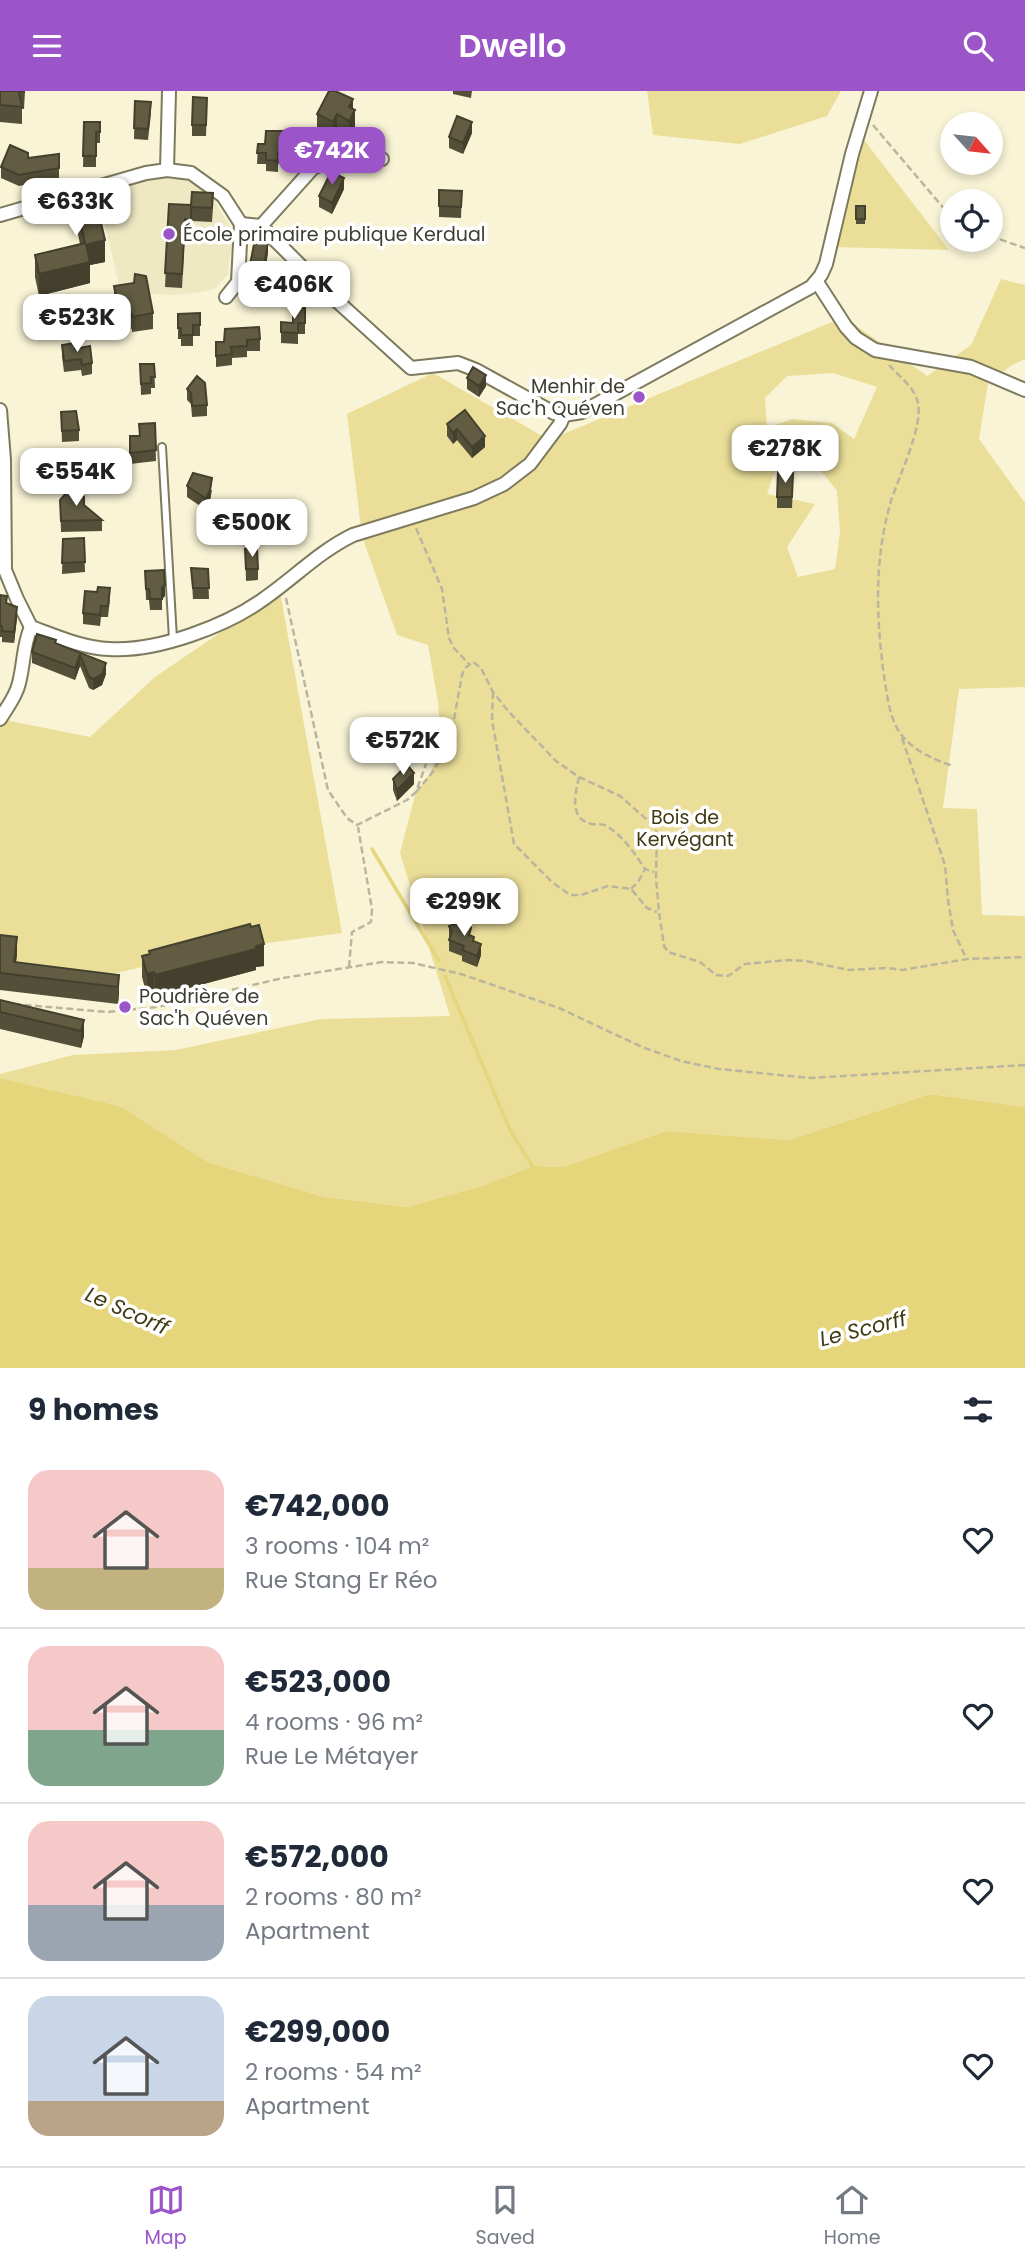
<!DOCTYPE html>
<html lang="en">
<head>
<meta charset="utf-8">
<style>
  :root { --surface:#fff; --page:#f6f6f7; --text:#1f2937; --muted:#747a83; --line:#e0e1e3; --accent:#9b55c9 }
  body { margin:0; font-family:Poppins,sans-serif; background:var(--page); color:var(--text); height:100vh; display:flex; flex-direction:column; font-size:26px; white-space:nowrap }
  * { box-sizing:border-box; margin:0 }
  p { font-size:23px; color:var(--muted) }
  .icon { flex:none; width:38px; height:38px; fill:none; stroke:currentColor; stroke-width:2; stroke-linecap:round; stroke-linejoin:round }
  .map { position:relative; height:1277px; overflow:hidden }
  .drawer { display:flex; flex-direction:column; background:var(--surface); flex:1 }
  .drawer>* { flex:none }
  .needle { width:46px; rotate:117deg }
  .controls { position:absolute; left:940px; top:21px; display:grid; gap:14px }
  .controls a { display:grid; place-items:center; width:63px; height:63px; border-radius:50%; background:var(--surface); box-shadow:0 4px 10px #0003; font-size:35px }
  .price { position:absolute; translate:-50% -60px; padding:0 16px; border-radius:14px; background:#fff; color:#222; font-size:23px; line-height:46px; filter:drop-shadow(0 2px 4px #0008) }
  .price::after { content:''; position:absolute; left:50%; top:42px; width:21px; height:16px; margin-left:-10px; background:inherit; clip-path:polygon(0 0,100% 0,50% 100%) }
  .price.selected { background:var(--accent); color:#fff }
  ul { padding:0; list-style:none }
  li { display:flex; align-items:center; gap:21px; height:175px; padding:0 28px }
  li+li { border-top:2px solid var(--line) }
  li span { display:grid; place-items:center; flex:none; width:196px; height:140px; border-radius:21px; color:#555 }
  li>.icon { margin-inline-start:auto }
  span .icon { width:84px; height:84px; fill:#fffc; stroke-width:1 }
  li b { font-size:30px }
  h2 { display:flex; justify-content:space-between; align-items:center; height:84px; padding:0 28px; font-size:30px }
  header { display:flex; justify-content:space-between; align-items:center; height:91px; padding:0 28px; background:var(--accent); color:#fff; font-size:32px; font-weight:600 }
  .dock { display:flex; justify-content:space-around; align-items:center; height:98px; border-top:2px solid var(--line); background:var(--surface); font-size:19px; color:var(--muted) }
  .dock a { display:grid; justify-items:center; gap:4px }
  .dock .selected { color:var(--accent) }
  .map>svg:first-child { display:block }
  .built { fill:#efe9c3 }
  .green { fill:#eade99; fill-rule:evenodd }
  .water { fill:#e5d57b }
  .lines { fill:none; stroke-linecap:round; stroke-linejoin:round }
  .stream { stroke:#e5d57b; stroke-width:3.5 }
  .service-casing { stroke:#7e7a5e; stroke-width:10 }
  .minor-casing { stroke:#7e7a5e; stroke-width:16 }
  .path { stroke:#bab69e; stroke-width:2.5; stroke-dasharray:7 3.5; stroke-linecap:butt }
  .service { stroke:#fff; stroke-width:6 }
  .minor { stroke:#fff; stroke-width:12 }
  .wall { fill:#534f39 }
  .shaded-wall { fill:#44402e }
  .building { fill:#615c42; stroke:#44402e; stroke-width:2 }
  .poi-dot { fill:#9b55c9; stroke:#fff; stroke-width:2.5 }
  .labels { text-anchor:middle; stroke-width:7; stroke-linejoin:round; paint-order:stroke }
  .poi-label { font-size:19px; fill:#3f3d31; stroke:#fff; text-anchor:start }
  .park-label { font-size:19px; fill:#3f3912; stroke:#fff }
  .water-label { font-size:21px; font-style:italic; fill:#413b14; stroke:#fff }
</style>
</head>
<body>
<header><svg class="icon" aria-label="menu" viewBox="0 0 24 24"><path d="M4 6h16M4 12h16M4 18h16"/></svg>Dwello<svg class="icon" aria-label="search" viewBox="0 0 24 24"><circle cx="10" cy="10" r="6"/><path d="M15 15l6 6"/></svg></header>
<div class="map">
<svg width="1025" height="1277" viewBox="0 0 1025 1277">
  <rect width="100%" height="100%" fill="#f9f4d6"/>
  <path class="built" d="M174,86L190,91L205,100L213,108L231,137L232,149L228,183L215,198L200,201L177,204L150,203L120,198L96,97L151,87Z"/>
  <g class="green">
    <path d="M647,0H841L827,25L740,53L653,44Z"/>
    <path d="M864,49L949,159L831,156Z"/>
    <path d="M1001,188L1025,194V268L1012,274L988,292L979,348L1025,412V596L959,598L943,717L977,718L982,824L1025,825V1016L930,1003L789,1049L666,1040L563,1076L533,1075L485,1094L407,1116L324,1106L206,1071L120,1015L0,987V983L73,964L176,959L321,928L450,925L400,762L416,701L430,682L441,657L438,611L428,554L397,544L362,445L347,323L433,282L549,349L844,226L927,285L971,254ZM833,282L877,296L854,348L832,332L792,328L767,337L765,307L787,285ZM782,360L810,366L837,400L840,441L835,478L798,486L787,456L815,413L767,403Z"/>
    <path d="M280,501L342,842L214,859L62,895L0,870V628L90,646L155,586Z"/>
  </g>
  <path class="water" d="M0,987L120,1015L207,1071L324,1106L407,1116L485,1094L533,1075L563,1076L666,1040L789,1049L930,1003L1025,1016V1277H0Z"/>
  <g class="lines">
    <g class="stream">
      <path d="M372,758L439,870"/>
      <path d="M445,885L510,1039L533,1076"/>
    </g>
    <g class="service-casing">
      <path id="service" d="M162,356L173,548"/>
    </g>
    <g class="minor-casing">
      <g id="minor">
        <path d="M167,79L169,0"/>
        <path d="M0,124L146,82L167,79L191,82L223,105L241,133L238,191L226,206"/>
        <path d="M241,133L261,135L313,77L336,67L382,68"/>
        <path d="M261,135L327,201L411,277L458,272L476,279L554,322L564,324"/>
        <path d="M817,191L846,236L856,247L875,259L971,276L1025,299"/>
        <path d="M0,319L4,369L5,479L17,508L31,536C56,545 82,557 109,558C157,561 227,535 265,507C295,486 320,460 353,444L474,407L504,393L530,373L560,333L564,324L582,321L811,196L821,184L826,173L852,63L871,0"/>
        <path d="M0,628C7,616 16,606 19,592C24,573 23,554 31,536"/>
      </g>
    </g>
    <g class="path">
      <path d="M873,34L952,127"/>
      <path d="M990,145L1025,157"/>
      <path d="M889,274C899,285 915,297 918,312C923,336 899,385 891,410C874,468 876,526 884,585C887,603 889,626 900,642C913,660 933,668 953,675"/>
      <path d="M416,437L442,498L449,547L453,556L469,573"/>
      <path d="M286,507L328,699L347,727L357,734L407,709L416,701L426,673"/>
      <path d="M493,601L492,629L514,753L552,791L570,804H581L608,795L631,798L647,817L657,821"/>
      <path d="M902,647L945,774L948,809L953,839L966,867"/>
      <path d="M579,686C575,703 569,729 592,733C599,734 602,732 608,736C623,745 636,764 645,778L654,781"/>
      <path d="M416,701L432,682L450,651L462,584L465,577L473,571L481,577L493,601L509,621L556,670L579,686L620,705L652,733L657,742L656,788L659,821L664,855L668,861L700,871L716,884L728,885L745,873L788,869L806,870L849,879L887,877L902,879L967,868L1025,866"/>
      <path d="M631,798L638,791L645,778"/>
      <path d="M349,876L352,841L371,831L372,818L358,736"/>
      <path d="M14,913L107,921L157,916L283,887L382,871L413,872L461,883L559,917L642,956L681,970L719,978L810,987L1025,974"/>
    </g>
    <use href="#service" class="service"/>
    <use href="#minor" class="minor"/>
  </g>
  <g class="wall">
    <path d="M0,0H25L24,18H22V33L0,31Z"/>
    <path d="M453,0H472L471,7L453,3Z"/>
    <path d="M135,10L151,22L148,49L134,48Z"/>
    <path d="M207,18L206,45H192V34Z"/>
    <path d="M353,18L355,36L349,46L337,40L333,47L317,39V23Z"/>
    <path d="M84,31H100V52H96V76H83Z"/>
    <path d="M472,42L463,63L449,57V46Z"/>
    <path d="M288,51L287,65L278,73V81L266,80V73H257L258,53Z"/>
    <path d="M59,63V88L19,95L1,87V76L28,67Z"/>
    <path d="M344,98L332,123L319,116V105Z"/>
    <path d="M439,99L462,100L461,127L439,126Z"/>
    <path d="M74,103L105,171L90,174V192L39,205L35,186V164L80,153L74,124Z"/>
    <path d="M169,113L213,116L212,131L191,130V142H185L182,197L165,196Z"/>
    <rect x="856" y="115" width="9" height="18"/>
    <path d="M268,161L264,187L250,185V174Z"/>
    <path d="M114,195L153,222V238L132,241V238L125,239L121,220L116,221L114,211Z"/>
    <path d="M40,211L58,227V238L42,240Z"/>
    <path d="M305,217V243H298V253L281,252V231L293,232Z"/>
    <path d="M200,222V245H193V255H181V248H178V223Z"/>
    <path d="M260,248V260H247V266L232,267V274L216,276V251Z"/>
    <path d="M62,254L75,258L92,272V283L82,285L81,279L64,281L62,265Z"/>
    <path d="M140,273H154L155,297H151V303L141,304Z"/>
    <path d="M467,287L486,295L479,306L467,298Z"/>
    <path d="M187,298L207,314V325L192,326L191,313L187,309Z"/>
    <path d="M465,319L485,356L472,367L457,349L453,353L447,345V333Z"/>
    <path d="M61,321L79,339V350L62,351Z"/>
    <path d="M155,332L156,370L130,373V345H139Z"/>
    <path d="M56,367H72L73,400H57Z"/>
    <path d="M793,393L792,417H777V406Z"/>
    <path d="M187,395L212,399L210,410L206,419L187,406Z"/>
    <path d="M60,409L84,414L102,429V440L61,441Z"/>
    <path d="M84,447L85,481L62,483L63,448Z"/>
    <path d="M245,458L258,478V489L246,490Z"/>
    <path d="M191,477L208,478L209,508H193Z"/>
    <path d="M145,480L165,505L162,508V519H150L149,509H146Z"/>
    <path d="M0,504L17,527L14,552L2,551V546H0Z"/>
    <path d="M110,508L108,526H101L100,535L83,533V522Z"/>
    <path d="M56,552L106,572V583L102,594L93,599L89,597L80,575L75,589L32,572V561Z"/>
    <path d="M393,688L414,693L397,710L393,699Z"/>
    <path d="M449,835L471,845L481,864L477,876L462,870V865L449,860Z"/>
    <path d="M0,844L17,863L16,872L119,884V901L118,913L0,899Z"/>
    <path d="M149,860L264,875L256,876V879L155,906L154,903L147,905L142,886V865L149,863Z"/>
    <path d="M0,909L84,929V945L81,957L0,938Z"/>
  </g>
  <g class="shaded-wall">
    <path d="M353,8V23L355,19V36L349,46V16Z"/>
    <path d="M337,23V40L333,47V31Z"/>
    <path d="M472,31V42L463,63V52Z"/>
    <path d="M288,40L287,65L278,73V81V62Z"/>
    <path d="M344,87V98L332,123V112Z"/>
    <path d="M105,149V171L90,174V192L39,205V183L86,154Z"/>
    <path d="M268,150V161L264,187V176Z"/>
    <path d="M486,284V295L479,306V295Z"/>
    <path d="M457,338V349L453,353V342Z"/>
    <path d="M485,345V356L472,367V356Z"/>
    <path d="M212,387L210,410L206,419V408Z"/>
    <path d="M165,494V505L162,508V497Z"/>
    <path d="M17,516V527L14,552V541Z"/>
    <path d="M80,564V575L75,589V577Z"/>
    <path d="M106,572V583L102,594L93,599V588Z"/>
    <path d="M414,682V693L397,710V699Z"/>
    <path d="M17,846V863L14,884V871Z"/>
    <path d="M264,853V875L256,876V879L155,906V884Z"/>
    <path d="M481,853V864L477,876V865Z"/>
    <path d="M154,881V903L147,905V883Z"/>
    <path d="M119,884V901L118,913V896Z"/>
    <path d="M84,929V945L81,957V940Z"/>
  </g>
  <g class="building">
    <path d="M0,0H24V1H19L22,16L0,14Z"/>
    <path d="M329,0H335L353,8L349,16L355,19L349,30L337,23L333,31L317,23Z"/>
    <path d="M193,6L207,7L206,34H192Z"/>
    <path d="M135,10L151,11L148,38L134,37Z"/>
    <path d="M457,25L472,31L463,52L449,46Z"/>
    <path d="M84,31H100V41H96V65H83Z"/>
    <path d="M266,40H288L287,54L278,62V70L266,69V62H257L258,53H265Z"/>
    <path d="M10,54L28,62V67L59,63V77L19,84L1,76Z"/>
    <path d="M331,81L344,87L332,112L319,105Z"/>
    <path d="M93,98L105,149L86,154L90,171L39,183L35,164L85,152L74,103Z"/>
    <path d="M439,99L462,100L461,116L439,115Z"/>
    <path d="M192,101L213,102L212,117L191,116V129L185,128L182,183L165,182L169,113L191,114Z"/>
    <rect x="856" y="115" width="9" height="13"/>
    <path d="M255,148L268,150L264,176L250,174Z"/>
    <path d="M135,183L146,185L153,222L132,226V223L125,224L121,205L116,206L114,195L134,192Z"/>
    <path d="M56,210L58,227L42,229L40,211Z"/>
    <path d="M293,216L305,217V232H298V242L281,241V231L293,232Z"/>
    <path d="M200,222V234H193V244H181V237H178V223Z"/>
    <path d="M259,236L260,248L247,249V255L231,256L232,263L216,265V251H224L225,238Z"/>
    <path d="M75,252V258L90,255L92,272L82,274L81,268L64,270L62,254Z"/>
    <path d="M140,273H154L155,286H151V292L141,293Z"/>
    <path d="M473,276L486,284L479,295L467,287Z"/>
    <path d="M197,285L205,292L207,314L192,315L191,302L187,298Z"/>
    <path d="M465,319L485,345L472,356L457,338L453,342L447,333Z"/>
    <path d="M76,320L79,339L62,340L61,321Z"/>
    <path d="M155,332L156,359L130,362V345H140L139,333Z"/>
    <path d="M56,367H72L73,389H57Z"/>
    <path d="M778,381L793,382L792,406H777Z"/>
    <path d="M193,382L212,387L210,399L206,408L187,395Z"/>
    <path d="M67,401H80L84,406V414L102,429L61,430L60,409Z"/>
    <path d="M84,447L85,471L62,472L63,448Z"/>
    <path d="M257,457L258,478H246L245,458Z"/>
    <path d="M191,477L208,478L209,497H193Z"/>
    <path d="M164,479L165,494L162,497V508H150L149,498H146L145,480Z"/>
    <path d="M98,496L110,497L108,515H101L100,524L83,522L85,500L97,501Z"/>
    <path d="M0,504L7,505L6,512L17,516L14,541L2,540V535H0Z"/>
    <path d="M37,543L56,549L55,552L106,572L102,583L93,588L89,586L80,564L75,577L32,561Z"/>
    <path d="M407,674L414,682L397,699L393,688Z"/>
    <path d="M467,829L471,837L469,844L474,846L473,850L481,853L477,865L462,859L464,855L449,849L452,841L449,835Z"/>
    <path d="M250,833L251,836L259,834L264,853L256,855V858L155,884L154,881L147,883L142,865L150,863L149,860Z"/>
    <path d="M0,844L17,846L14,871L119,884L118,896L0,882Z"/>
    <path d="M0,909L84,929L81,940L0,921Z"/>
  </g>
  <g class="poi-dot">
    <circle cx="169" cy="143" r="7"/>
    <circle cx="639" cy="306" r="7"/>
    <circle cx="125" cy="916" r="7"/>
  </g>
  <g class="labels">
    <g class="poi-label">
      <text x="183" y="150">École primaire publique Kerdual</text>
      <text x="625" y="302" text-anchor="end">Menhir de<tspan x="625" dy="22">Sac'h Quéven</tspan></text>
      <text x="139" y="912">Poudrière de<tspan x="139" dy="22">Sac'h Quéven</tspan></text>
    </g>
    <g class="park-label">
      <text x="685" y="733">Bois de<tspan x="685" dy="22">Kervégant</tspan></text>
    </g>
    <g class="water-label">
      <text transform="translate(127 1220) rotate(24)" y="7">Le Scorff</text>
      <text transform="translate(863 1238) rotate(-14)" y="7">Le Scorff</text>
    </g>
  </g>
</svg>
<div class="controls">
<a><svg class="needle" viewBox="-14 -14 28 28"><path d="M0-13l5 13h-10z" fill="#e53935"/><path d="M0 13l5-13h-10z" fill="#747a83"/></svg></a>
<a><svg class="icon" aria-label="locate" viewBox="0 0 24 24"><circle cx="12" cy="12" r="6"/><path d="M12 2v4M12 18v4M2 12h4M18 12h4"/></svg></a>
</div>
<b class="price selected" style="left:332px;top:96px">€742K</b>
<b class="price" style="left:76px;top:147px">€633K</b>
<b class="price" style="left:294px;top:230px">€406K</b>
<b class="price" style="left:77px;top:263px">€523K</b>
<b class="price" style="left:785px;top:394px">€278K</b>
<b class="price" style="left:76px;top:417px">€554K</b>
<b class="price" style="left:252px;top:468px">€500K</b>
<b class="price" style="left:403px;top:686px">€572K</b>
<b class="price" style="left:464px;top:847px">€299K</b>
</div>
<section class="drawer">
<h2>9 homes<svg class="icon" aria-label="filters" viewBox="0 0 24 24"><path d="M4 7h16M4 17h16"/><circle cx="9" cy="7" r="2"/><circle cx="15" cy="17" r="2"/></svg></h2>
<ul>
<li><span style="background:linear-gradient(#f6c9c9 70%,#c2b280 0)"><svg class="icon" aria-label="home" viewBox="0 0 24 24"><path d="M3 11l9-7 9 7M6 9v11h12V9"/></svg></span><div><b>€742,000</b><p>3 rooms · 104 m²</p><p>Rue Stang Er Réo</p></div><svg class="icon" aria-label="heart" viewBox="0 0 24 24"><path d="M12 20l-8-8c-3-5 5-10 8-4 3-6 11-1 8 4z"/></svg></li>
<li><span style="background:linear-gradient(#f6c9c9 60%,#7fa58c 0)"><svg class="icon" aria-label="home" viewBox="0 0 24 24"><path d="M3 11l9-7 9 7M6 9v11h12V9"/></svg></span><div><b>€523,000</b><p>4 rooms · 96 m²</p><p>Rue Le Métayer</p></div><svg class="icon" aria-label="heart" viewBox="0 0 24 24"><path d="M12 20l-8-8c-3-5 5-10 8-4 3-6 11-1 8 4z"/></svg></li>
<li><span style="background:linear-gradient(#f6c9c9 60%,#9aa5b1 0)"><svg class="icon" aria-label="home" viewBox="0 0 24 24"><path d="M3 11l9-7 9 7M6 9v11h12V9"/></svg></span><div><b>€572,000</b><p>2 rooms · 80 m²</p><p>Apartment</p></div><svg class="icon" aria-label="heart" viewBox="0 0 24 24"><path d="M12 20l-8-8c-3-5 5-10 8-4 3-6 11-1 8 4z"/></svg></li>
<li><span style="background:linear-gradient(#c9d6e8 75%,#b9a48a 0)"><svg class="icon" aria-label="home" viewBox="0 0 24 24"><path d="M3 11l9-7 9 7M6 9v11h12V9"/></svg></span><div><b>€299,000</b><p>2 rooms · 54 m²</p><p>Apartment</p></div><svg class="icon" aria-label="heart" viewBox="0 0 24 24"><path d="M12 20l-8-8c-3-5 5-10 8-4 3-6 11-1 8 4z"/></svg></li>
</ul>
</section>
<nav class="dock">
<a class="selected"><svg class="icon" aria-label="map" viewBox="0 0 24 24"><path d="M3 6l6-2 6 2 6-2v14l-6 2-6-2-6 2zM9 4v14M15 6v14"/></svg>Map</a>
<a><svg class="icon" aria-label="saved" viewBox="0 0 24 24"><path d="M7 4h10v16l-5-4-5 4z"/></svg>Saved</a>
<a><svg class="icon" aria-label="home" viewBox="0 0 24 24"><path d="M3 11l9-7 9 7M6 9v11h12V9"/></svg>Home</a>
</nav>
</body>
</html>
